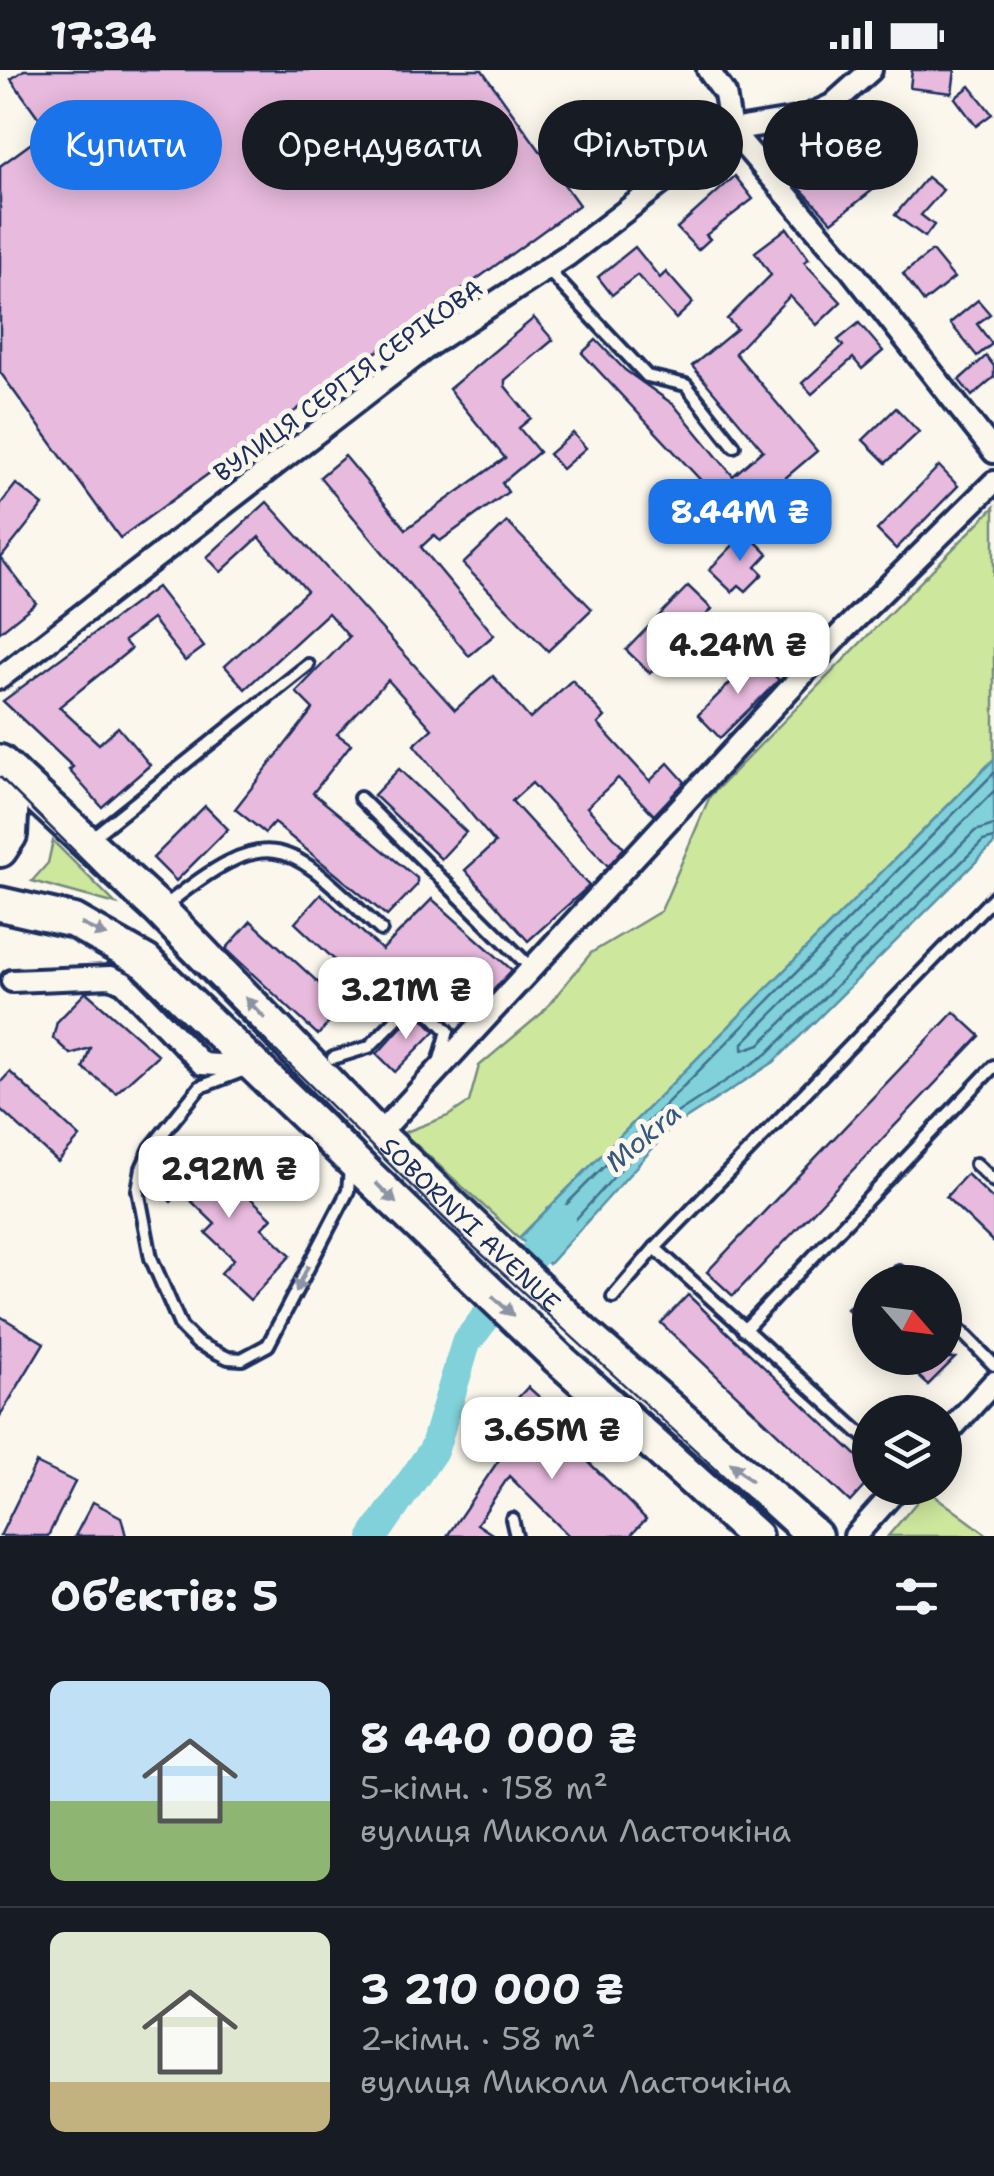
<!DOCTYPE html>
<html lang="uk">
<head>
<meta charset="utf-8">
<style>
  :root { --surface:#171b24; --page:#242831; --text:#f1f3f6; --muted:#9ea1a6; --line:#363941; --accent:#1a73e8 }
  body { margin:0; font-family:"Shantell Sans",sans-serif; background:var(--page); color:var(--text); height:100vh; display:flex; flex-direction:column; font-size:38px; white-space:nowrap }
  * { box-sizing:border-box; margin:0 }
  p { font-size:32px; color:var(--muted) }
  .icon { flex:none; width:55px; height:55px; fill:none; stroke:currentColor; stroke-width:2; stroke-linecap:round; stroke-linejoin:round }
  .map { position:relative; height:1466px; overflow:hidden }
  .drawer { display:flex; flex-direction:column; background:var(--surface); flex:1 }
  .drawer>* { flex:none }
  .top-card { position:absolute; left:30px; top:30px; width:935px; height:90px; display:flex; gap:20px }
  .needle { width:65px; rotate:118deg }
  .fabs { position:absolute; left:852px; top:1195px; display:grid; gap:20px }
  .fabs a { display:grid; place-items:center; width:110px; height:110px; border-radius:50%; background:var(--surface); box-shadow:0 5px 25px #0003; font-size:50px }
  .price { position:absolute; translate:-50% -85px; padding:0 22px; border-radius:20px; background:#fff; color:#222; font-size:32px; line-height:65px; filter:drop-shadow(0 2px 5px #0008) }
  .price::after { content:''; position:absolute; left:50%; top:60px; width:30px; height:22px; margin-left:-15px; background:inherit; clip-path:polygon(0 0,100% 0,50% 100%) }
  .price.on { background:var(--accent); color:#fff }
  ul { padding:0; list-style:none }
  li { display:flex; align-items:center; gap:30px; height:250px; padding:0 50px }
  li+li { border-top:2px solid var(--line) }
  li span { display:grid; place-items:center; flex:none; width:280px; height:200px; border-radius:15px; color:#555 }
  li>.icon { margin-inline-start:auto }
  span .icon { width:120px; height:120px; fill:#fffc; stroke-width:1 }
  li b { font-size:42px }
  h2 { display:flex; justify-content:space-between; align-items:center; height:120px; padding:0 50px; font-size:42px }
  .pill { padding:0 35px; border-radius:45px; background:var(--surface); box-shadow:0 5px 25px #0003; font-size:35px; line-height:90px }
  .pill.on { background:var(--accent); color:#fff }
  .status { display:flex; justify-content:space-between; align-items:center; height:70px; padding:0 50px; background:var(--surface); direction:ltr }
  .status svg { height:28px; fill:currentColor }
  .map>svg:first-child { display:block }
  .green { fill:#cde79d; stroke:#748b7e; stroke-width:2.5 }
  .water { fill:#80d1d9; stroke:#5890a8; stroke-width:2.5 }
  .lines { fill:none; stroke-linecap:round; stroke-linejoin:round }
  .shore { stroke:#43708f; stroke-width:2.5 }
  .river { stroke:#80d1d9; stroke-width:30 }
  .building { fill:#e8badd; stroke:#1b2f5e; stroke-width:2.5 }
  .lane-casing { stroke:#1b2f5e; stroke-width:18 }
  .street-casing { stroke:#1b2f5e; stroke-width:28 }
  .primary-casing { stroke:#1b2f5e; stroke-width:40 }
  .lane { stroke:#fbf7ec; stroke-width:10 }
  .street { stroke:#fbf7ec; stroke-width:20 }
  .primary { stroke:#fbf7ec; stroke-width:32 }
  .tram { stroke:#1b2f5e; stroke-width:2.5 }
  .oneway { fill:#8b93a5 }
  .labels { text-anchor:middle; stroke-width:10; stroke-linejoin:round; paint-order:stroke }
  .street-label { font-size:25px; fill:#1b2f5e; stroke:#fbf7ec }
  .water-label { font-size:28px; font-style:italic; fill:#34587d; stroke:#fbf7ec }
</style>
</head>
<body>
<div class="status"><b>17:34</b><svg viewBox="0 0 49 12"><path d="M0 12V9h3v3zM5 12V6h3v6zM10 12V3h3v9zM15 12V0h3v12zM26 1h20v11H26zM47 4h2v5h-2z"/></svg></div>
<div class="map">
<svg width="994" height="1466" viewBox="0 0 994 1466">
  <rect width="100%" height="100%" fill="#fbf7ec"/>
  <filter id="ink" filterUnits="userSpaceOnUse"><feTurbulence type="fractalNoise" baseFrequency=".01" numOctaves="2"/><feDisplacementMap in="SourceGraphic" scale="20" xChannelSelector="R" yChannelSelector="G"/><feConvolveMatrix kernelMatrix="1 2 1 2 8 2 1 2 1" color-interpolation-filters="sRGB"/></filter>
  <g filter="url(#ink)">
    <g class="green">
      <path d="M994,437V689L519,1168L403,1063L448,1046L469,1032L479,996L542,943L591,883L661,841L710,726Z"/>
      <path d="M53,771L116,834L32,811L48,793Z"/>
      <path d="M927,1420L989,1466H888Z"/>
    </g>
    <path class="water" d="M994,689V774L774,992L670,1059L549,1194L519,1168Z"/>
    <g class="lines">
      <g class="shore">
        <path d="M994,703L537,1164V1171L551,1177L663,1052L767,984L983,771L994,768"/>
        <path d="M994,721L743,973V980L760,974L975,761L994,755"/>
      </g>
      <path class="river" d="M374,1466L434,1379L466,1273L561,1149"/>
    </g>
    <g class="building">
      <path d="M24,0H482L579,135L120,468L0,302V96L48,61L11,9Z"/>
      <path d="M912,0H955L952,23L910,18Z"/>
      <path d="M970,16L992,44L976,56L955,28Z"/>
      <path d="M813,79L837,111L875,81L893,104L832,152L784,101Z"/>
      <path d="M735,106L753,129L706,165L710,169L698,180L677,158Z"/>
      <path d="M927,107L943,120L921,145L934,155L925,167L895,145Z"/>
      <path d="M787,158L809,189L804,192L841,232L817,255L790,226L735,283L817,381L737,449L582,283L596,270L625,300L674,335L733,406L763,380L692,296L737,259L727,249L771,205L755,182Z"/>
      <path d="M635,177L660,208L666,202L693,233L676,249L637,205L612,225L598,207Z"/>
      <path d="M932,181L954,208L924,232L903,204Z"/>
      <path d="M978,230L990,244L977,254L992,274L977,286L950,253Z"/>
      <path d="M534,248L553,270L505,310V316L531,348L519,358L539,382L502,413L508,422L440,471L434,465L421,477L494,565L469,586L320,407L345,386L406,459L505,388L449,319Z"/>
      <path d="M859,253L883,281L862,299L853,288L812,324L802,313L843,276L838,270Z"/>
      <path d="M986,286L994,296V307L972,326L959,310Z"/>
      <path d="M896,338L919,362L886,393L863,370Z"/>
      <path d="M573,363L586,378L562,399L549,384Z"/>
      <path d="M939,396L958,416L896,479L877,460Z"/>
      <path d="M16,414L43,435L1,488L36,533L0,562V435Z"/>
      <path d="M267,432L455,640L493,606L530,649L572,610L605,647L598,654L650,711L668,693L685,712L654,745L618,708L587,737L624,778L608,796L532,713L512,731L589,816L528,871L465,800L495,773L414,675L432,659L388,610L337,664L351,674L313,723L417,808V815L387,846L274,753L265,763L235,739L313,639L296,622L349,567L328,543L245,619L225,596L307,521L259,467L221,502L207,487Z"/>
      <path d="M507,452L592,539L548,581L463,494Z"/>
      <path d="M746,462L768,484L756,497L763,504L746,521L739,515L732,522L709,500Z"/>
      <path d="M688,516L712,539L650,603L626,580Z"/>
      <path d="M157,517L204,577L185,591L152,549L124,571L131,579L59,637L99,674L118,657L150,695L102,737L69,700L73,697L3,631Z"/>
      <path d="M756,587L779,610L720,668L698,645Z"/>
      <path d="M399,699L466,762L441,789L374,725Z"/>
      <path d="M205,736L228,759L176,811L153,788Z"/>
      <path d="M321,824L382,880L432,829L512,900L464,952L447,935L460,922L434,898L416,917L448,948L419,921L400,933L363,897L354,908L295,853Z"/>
      <path d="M251,851L344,936L318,965L226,879Z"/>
      <path d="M86,922L158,985L116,1023L83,998L90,978L70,984L53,968L57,952Z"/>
      <path d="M416,941L435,961L395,1002L377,984Z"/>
      <path d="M954,942L980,966L733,1226L707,1202Z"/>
      <path d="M10,1002L80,1067L58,1092L0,1039V1013Z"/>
      <path d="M195,1077L272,1148L262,1158L291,1185L250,1230L221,1203L234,1189L206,1163L215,1154L181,1121L171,1132L157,1118Z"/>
      <path d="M967,1104L994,1130V1173L946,1127Z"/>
      <path d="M870,1215V1260L847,1239Z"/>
      <path d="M688,1225L870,1398V1410L850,1432L661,1253Z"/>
      <path d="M0,1246L44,1273L0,1346Z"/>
      <path d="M899,1288H955L928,1315Z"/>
      <path d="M528,1317L546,1333L538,1342L646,1449L630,1466H569L509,1406L477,1454L495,1466H447L498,1391L528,1362L505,1342Z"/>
      <path d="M36,1393L75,1412L48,1466H0Z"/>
      <path d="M93,1432L121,1447L126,1466H75Z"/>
    </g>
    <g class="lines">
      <g class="lane-casing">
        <g id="lane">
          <path d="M547,199L647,306L686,315L734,376"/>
          <path d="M360,728L532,899"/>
          <path d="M90,769L308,595"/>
          <path d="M165,836C275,747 289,775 381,860"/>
          <path d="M333,988L369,977L416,929L448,961L439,993"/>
          <path d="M242,1001L200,1017L151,1078L142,1098L138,1120L151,1188L181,1257L197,1273L228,1288L242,1289L268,1275L348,1121L350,1099"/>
          <path d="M976,1094L994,1111"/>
          <path d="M655,1178L870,1372"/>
          <path d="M899,1202L911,1212"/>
          <path d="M613,1227L655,1178L994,827"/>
          <path d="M945,1245L994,1295"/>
          <path d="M744,1260L994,996"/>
          <path d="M512,1449L516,1466"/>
        </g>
      </g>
      <g class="street-casing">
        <g id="street">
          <path d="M708,0L725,24L731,60L852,201L994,382"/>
          <path d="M0,608L430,275L568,185L731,60L803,48L832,35L871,0"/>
          <path d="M12,911L111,907L124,913L202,994L251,997"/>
          <path d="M378,1065L842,562L994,412"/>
          <path d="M945,1366L994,1312"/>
          <path d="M855,1466L898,1418"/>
        </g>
      </g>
      <g class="primary-casing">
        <g id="primary">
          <path id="s1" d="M0,692L160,840L378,1065L582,1262L815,1466"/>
          <path d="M0,780L10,765L13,704"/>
          <path d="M0,834L74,851L146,892L559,1289L755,1466"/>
        </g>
      </g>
      <use href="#lane" class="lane"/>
      <use href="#street" class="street"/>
      <use href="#primary" class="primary"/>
      <path class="tram" d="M0,707L462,1166L789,1466"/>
    </g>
    <defs><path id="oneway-solid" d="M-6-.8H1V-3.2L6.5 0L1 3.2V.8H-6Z" transform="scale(2.5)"/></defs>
    <g class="oneway">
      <use href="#oneway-solid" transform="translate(94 860) rotate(25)"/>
      <use href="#oneway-solid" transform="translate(255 938) rotate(-134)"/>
      <use href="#oneway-solid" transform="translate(386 1123) rotate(45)"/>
      <use href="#oneway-solid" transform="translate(302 1209) rotate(115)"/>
      <use href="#oneway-solid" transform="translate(503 1236) rotate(43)"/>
      <use href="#oneway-solid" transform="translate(741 1402) rotate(-139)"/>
    </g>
  </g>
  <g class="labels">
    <g class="street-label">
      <text transform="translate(348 310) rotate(-36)" y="9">ВУЛИЦЯ СЕРГІЯ СЕРІКОВА</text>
      <text dy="9" stroke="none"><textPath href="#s1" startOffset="660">SOBORNYI AVENUE</textPath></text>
    </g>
    <g class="water-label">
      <text transform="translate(643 1067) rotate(-40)" y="10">Mokra</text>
    </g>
  </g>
</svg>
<div class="fabs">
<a><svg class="needle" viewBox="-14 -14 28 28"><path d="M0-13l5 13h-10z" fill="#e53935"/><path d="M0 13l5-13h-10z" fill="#9ea1a6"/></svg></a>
<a><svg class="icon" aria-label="layers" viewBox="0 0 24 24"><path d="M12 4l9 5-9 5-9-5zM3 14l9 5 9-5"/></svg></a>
</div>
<b class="price on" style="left:740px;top:494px">8.44M ₴</b>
<b class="price" style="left:738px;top:627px">4.24M ₴</b>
<b class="price" style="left:406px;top:972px">3.21M ₴</b>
<b class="price" style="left:229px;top:1151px">2.92M ₴</b>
<b class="price" style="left:552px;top:1412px">3.65M ₴</b>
<div class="top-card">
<a class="pill on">Купити</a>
<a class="pill">Орендувати</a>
<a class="pill">Фільтри</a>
<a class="pill">Нове</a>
</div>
</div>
<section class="drawer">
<h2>Об’єктів: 5<svg class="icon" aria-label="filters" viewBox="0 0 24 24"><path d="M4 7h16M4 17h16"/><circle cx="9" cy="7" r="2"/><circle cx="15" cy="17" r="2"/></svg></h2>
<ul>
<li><span style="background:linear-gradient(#bfe0f5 60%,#8fb573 0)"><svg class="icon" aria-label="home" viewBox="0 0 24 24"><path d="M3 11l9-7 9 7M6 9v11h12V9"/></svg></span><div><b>8 440 000 ₴</b><p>5-кімн. · 158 m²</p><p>вулиця Миколи Ласточкіна</p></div></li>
<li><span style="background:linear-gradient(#dfe7d0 75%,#c2b280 0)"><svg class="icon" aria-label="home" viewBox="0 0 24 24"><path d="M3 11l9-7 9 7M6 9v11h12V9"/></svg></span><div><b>3 210 000 ₴</b><p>2-кімн. · 58 m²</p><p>вулиця Миколи Ласточкіна</p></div></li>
</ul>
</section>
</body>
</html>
